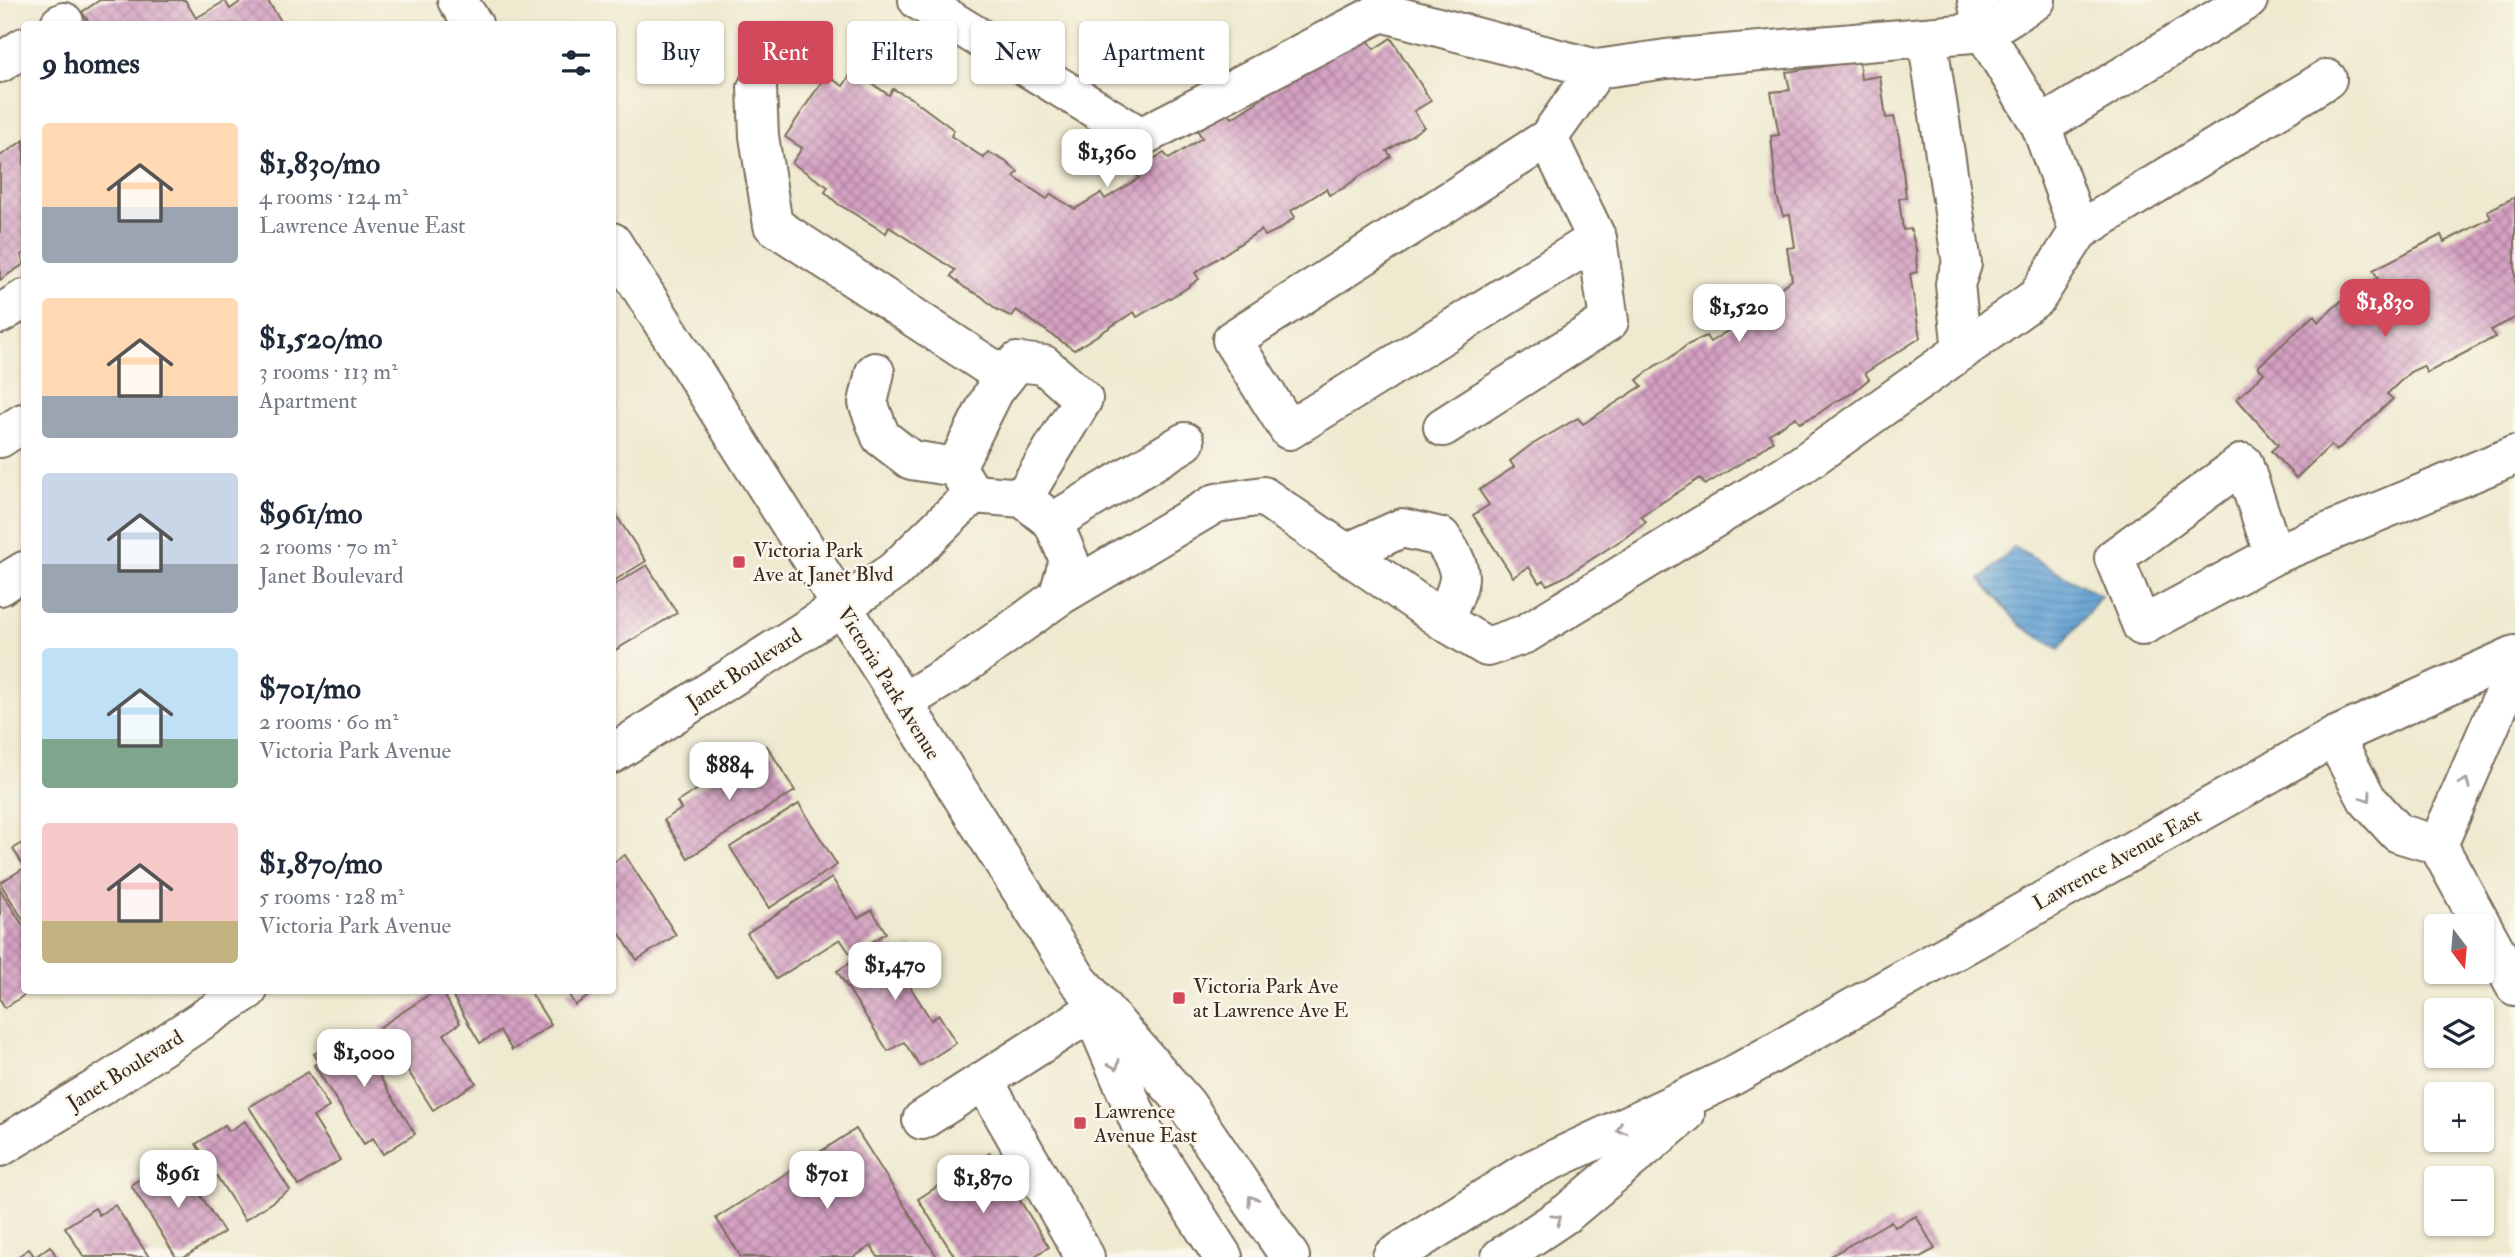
<!DOCTYPE html>
<html lang="en">
<head>
<meta charset="utf-8">
<style>
  :root { --surface:#fff; --page:#f6f6f7; --text:#1f2937; --muted:#747a83; --accent:#d1495b }
  body { margin:0; font-family:"IM FELL Double Pica",serif; background:var(--page); color:var(--text); height:100vh; display:flex; flex-direction:column; font-size:26px; white-space:nowrap }
  * { box-sizing:border-box; margin:0 }
  p { font-size:23px; color:var(--muted) }
  .icon { flex:none; width:38px; height:38px; fill:none; stroke:currentColor; stroke-width:2; stroke-linecap:round; stroke-linejoin:round }
  .map { position:relative; flex:1; overflow:hidden }
  .side { position:absolute; left:21px; top:21px; width:595px; height:973px; display:flex; flex-direction:column; background:var(--surface); border-radius:7px; box-shadow:0 2px 5px #0004 }
  .side>* { flex:none }
  .top-card { position:absolute; left:637px; top:21px; width:665px; height:63px; display:flex; gap:14px }
  .needle { width:46px; rotate:164deg }
  .controls { position:absolute; left:2424px; top:914px; display:grid; gap:14px }
  .controls a { display:grid; place-items:center; width:70px; height:70px; border-radius:7px; background:var(--surface); box-shadow:0 2px 5px #0004; font-size:35px }
  .price { position:absolute; translate:-50% -60px; padding:0 16px; border-radius:14px; background:#fff; color:#222; font-size:23px; line-height:46px; filter:drop-shadow(0 2px 4px #0008) }
  .price::after { content:''; position:absolute; left:50%; top:42px; width:21px; height:16px; margin-left:-10px; background:inherit; clip-path:polygon(0 0,100% 0,50% 100%) }
  .price.active { background:var(--accent); color:#fff }
  ul { padding:0; list-style:none }
  li { display:flex; align-items:center; gap:21px; height:175px; padding:0 21px }
  li span { display:grid; place-items:center; flex:none; width:196px; height:140px; border-radius:7px; color:#555 }
  li>.icon { margin-inline-start:auto }
  span .icon { width:84px; height:84px; fill:#fffc; stroke-width:1 }
  li b { font-size:30px }
  h2 { display:flex; justify-content:space-between; align-items:center; height:84px; padding:0 21px; font-size:30px }
  .chip { padding:0 24px; border-radius:7px; background:var(--surface); box-shadow:0 2px 5px #0004; font-size:24px; line-height:63px }
  .chip.active { background:var(--accent); color:#fff }
  .map>svg:first-child { display:block }
  .water { fill:url(#water-rules); stroke:#4e6578; stroke-width:2 }
  .building { fill:url(#building-cross-hatch) }
  .lines { fill:none; stroke-linecap:round; stroke-linejoin:round }
  .minor-casing { stroke:#7a6d5c; stroke-width:42 }
  .major-casing { stroke:#7a6d5c; stroke-width:42 }
  .minor { stroke:#fff; stroke-width:38 }
  .major { stroke:#fff; stroke-width:38 }
  .oneway { stroke:#a79f9a }
  .poi-dot { fill:#d1495b; stroke:#fbf7ec; stroke-width:2.5 }
  .labels { text-anchor:middle; stroke-width:5; stroke-linejoin:round; paint-order:stroke }
  .poi-label { font-size:21px; fill:#3b2a1e; stroke:#fbf7ec; text-anchor:start }
  .street-label { font-size:21px; fill:#3b2a1e; stroke:#fbf7ec }
</style>
</head>
<body>
<div class="map">
<svg width="2515" height="1257" viewBox="0 0 2515 1257">
  <defs>
    <pattern id="water-rules" width="6" height="5" patternUnits="userSpaceOnUse" patternTransform="scale(1.75)"><rect width="6" height="5" fill="#60a0d3"/><path d="M0 2.5h6" fill="none" stroke="#5083ab"/></pattern>
    <pattern id="building-cross-hatch" width="8" height="8" patternUnits="userSpaceOnUse" patternTransform="scale(1.75)"><rect width="8" height="8" fill="#d4a0c2"/><path d="M0 0l8 8M0 8l8-8" fill="none" stroke="#ad839d"/></pattern>
  </defs>
  <rect width="100%" height="100%" fill="#fbf7ec"/>
  <filter id="ink" filterUnits="userSpaceOnUse"><feTurbulence type="fractalNoise" baseFrequency=".0143" numOctaves="2"/><feDisplacementMap in="SourceGraphic" scale="14" xChannelSelector="R" yChannelSelector="G"/><feConvolveMatrix kernelMatrix="1 2 1 2 8 2 1 2 1" color-interpolation-filters="sRGB"/></filter>
  <filter id="wash" filterUnits="userSpaceOnUse"><feTurbulence type="fractalNoise" baseFrequency=".00686" numOctaves="4" result="noise"/><feDisplacementMap in="SourceGraphic" scale="28" xChannelSelector="R" yChannelSelector="G"/><feGaussianBlur stdDeviation="1.57" result="paint"/><feColorMatrix in="noise" values="0 0 0 0 0 0 0 0 0 0 0 0 0 0 0 0 0 1.4 0 .05"/><feComposite in="paint" operator="in"/></filter>
  <g filter="url(#wash)">
    <rect width="100%" height="100%" fill="#eee9cf"/>
    <path class="water" d="M2014,547L2101,596L2059,649L2021,626L1980,580Z"/>
    <g id="blocks">
      <g class="building">
        <path d="M100,0H185L196,18L225,1L230,9L243,0H267L283,24H90L82,12Z"/>
        <path d="M1364,34L1374,49L1391,38L1431,101L1414,111L1424,127L1387,151L1391,156L1376,168L1361,175L1344,188L1329,195L1326,189L1291,211L1295,217L1280,229L1265,236L1261,230L1195,273L1199,279L1184,290L1137,317L1134,312L1074,350L1016,310L1012,317L996,309L981,296L965,288L951,276L955,270L889,227L886,233L838,204L825,192L828,187L792,163L802,148L785,137L826,75L843,86L853,71L889,95L893,89L911,98L954,130L951,136L984,158L988,152L1005,161L1018,172L1014,177L1047,199L1051,194L1075,209L1101,193L1105,199L1139,178L1135,172L1149,161L1164,153L1169,159L1202,138L1198,131L1212,121L1228,112L1232,118L1266,96L1263,91Z"/>
        <path d="M1859,61L1861,79L1880,76L1886,118L1894,117L1899,137L1906,197L1899,199L1903,230L1911,229L1916,250L1917,272L1910,274L1920,338L1865,373L1869,379L1851,394L1835,402L1818,414L1800,423L1796,417L1769,434L1773,441L1756,454L1705,485L1700,478L1641,516L1646,522L1626,537L1564,577L1547,585L1544,580L1539,583L1529,567L1513,577L1473,515L1489,505L1479,490L1514,467L1510,461L1528,447L1578,418L1583,424L1642,386L1637,380L1655,366L1670,358L1687,345L1706,336L1710,342L1770,304L1766,297L1792,280L1787,248L1795,247L1790,215L1783,216L1777,196L1771,136L1779,135L1771,92L1790,90L1786,72Z"/>
        <path d="M24,140V253L21,255L24,264L0,280V156Z"/>
        <path d="M2515,197V318L2491,330L2495,337L2427,373L2423,366L2410,372L2387,394L2393,399L2336,451L2331,445L2296,478L2271,451L2278,445L2237,399L2264,373L2258,367L2314,315L2318,322L2353,290L2378,278L2373,270L2441,235L2444,242L2491,218L2487,211Z"/>
        <path d="M612,509L646,561L612,582Z"/>
        <path d="M647,565L677,613L612,652V586Z"/>
        <path d="M767,746L795,791L688,858L664,820L681,809L677,802Z"/>
        <path d="M799,804L837,865L769,908L730,847Z"/>
        <path d="M24,842V866L13,849Z"/>
        <path d="M625,855L676,935L637,960L612,922V863Z"/>
        <path d="M24,868V921L0,883Z"/>
        <path d="M832,878L858,918L872,910L886,933L851,955L840,939L776,979L747,933Z"/>
        <path d="M0,889L24,927V990H32L5,1008L0,999Z"/>
        <path d="M885,941L896,957L911,947L923,965L907,975L910,978L906,980L931,1020L939,1015L956,1043L920,1066L904,1042L888,1051L837,971Z"/>
        <path d="M436,990H441L460,1023L444,1034L476,1083L433,1110L380,1027Z"/>
        <path d="M449,990H529L551,1025L512,1050L500,1031L480,1043Z"/>
        <path d="M566,990H598L575,1005Z"/>
        <path d="M373,1031L395,1065L379,1075L415,1134L383,1154L373,1138L364,1144L314,1065L319,1062L314,1054L350,1032L357,1041Z"/>
        <path d="M308,1072L329,1107L313,1117L340,1160L299,1186L249,1107Z"/>
        <path d="M245,1121L290,1190L245,1220L196,1144L225,1125L229,1131Z"/>
        <path d="M856,1129L937,1257H878L871,1246L854,1257H741L716,1218Z"/>
        <path d="M990,1153L1049,1247L1033,1257H955L918,1199Z"/>
        <path d="M180,1163L224,1232L185,1257H176L131,1185L159,1166L163,1174Z"/>
        <path d="M115,1205L149,1257H84L65,1227L95,1208L99,1215Z"/>
        <path d="M1916,1216L1935,1249L1920,1257H1829L1891,1221L1895,1227Z"/>
        <path d="M50,1246L57,1257H17L29,1249L35,1257Z"/>
      </g>
    </g>
  </g>
  <g filter="url(#ink)">
    <use href="#blocks" fill-opacity="0" stroke="#7a6d5c" stroke-width="2"/>
    <g class="lines">
      <g class="minor-casing">
        <g id="minor">
          <path d="M918,0L1141,137L1381,12L1597,69"/>
          <path d="M2036,0L1984,32L2041,126L2079,231"/>
          <path d="M60,24L64,22"/>
          <path d="M1927,37L1962,264L1955,284L1962,351"/>
          <path d="M0,63L24,47"/>
          <path d="M757,88L759,136L773,225L1005,377"/>
          <path d="M2041,126L2248,0"/>
          <path d="M1548,138L1597,239"/>
          <path d="M0,314L24,299"/>
          <path d="M875,372L868,403L881,437L911,460L956,467"/>
          <path d="M1443,427L1609,321L1597,239L1289,430L1232,340L1548,138L1597,69L1666,59L1984,32L1977,0"/>
          <path d="M0,438L23,423L24,424"/>
          <path d="M973,494L956,467L994,391L1017,362L1044,365L1083,399L1023,498"/>
          <path d="M1053,522L1185,442"/>
          <path d="M1346,553L1402,528L1441,537C1468,577 1461,578 1444,621"/>
          <path d="M2274,555L2243,463L2114,558L2142,626L2274,555L2515,455"/>
          <path d="M0,586L24,571"/>
          <path d="M1058,597L1216,503L1263,496L1444,621L1487,647L1525,634L1800,466L2037,297L2079,231L2327,79"/>
          <path d="M2334,737L2367,799L2398,833L2438,845L2515,986"/>
          <path d="M612,754L841,607L894,571L973,494L1023,498L1053,522L1069,560L1058,597L958,669L902,703"/>
          <path d="M2438,845L2515,668"/>
          <path d="M984,1081L1085,1257"/>
          <path d="M922,1120L1091,1012"/>
          <path d="M0,1147L104,1084L248,990"/>
        </g>
      </g>
      <g class="major-casing">
        <g id="major">
          <path d="M457,0L473,24"/>
          <path d="M612,242L1078,980L1186,1104L1290,1257"/>
          <path d="M1093,1014L1146,1137L1223,1257"/>
          <path d="M1392,1257L1523,1174L1727,1079L2334,737L2515,655"/>
          <path d="M1501,1257L1567,1213L1685,1114"/>
        </g>
      </g>
      <use href="#minor" class="minor"/>
      <use href="#major" class="major"/>
    </g>
    <defs><path id="oneway-chevron" d="M-2-3.5L2.5 0L-2 3.5" fill="none" stroke-width="1.6" stroke-linecap="round" stroke-linejoin="round" transform="scale(1.75)"/></defs>
    <g class="oneway">
      <use href="#oneway-chevron" transform="translate(2465 783) rotate(-67)"/>
      <use href="#oneway-chevron" transform="translate(2367 797) rotate(56)"/>
      <use href="#oneway-chevron" transform="translate(1115 1065) rotate(66)"/>
      <use href="#oneway-chevron" transform="translate(1621 1129) rotate(155)"/>
      <use href="#oneway-chevron" transform="translate(1252 1200) rotate(-124)"/>
      <use href="#oneway-chevron" transform="translate(1557 1219) rotate(-34)"/>
    </g>
  </g>
  <g class="poi-dot">
    <rect x="732" y="555" width="14" height="14" rx="3.5"/>
    <rect x="1172" y="991" width="14" height="14" rx="3.5"/>
    <rect x="1073" y="1116" width="14" height="14" rx="3.5"/>
  </g>
  <g class="labels">
    <g class="poi-label">
      <text x="753" y="557">Victoria Park<tspan x="753" dy="24">Ave at Janet Blvd</tspan></text>
      <text x="1193" y="993">Victoria Park Ave<tspan x="1193" dy="24">at Lawrence Ave E</tspan></text>
      <text x="1094" y="1118">Lawrence<tspan x="1094" dy="24">Avenue East</tspan></text>
    </g>
    <g class="street-label">
      <text transform="translate(744 669) rotate(-33)" y="7">Janet Boulevard</text>
      <text transform="translate(889 683) rotate(58)" y="7">Victoria Park Avenue</text>
      <text transform="translate(2117 859) rotate(-29)" y="7">Lawrence Avenue East</text>
      <text transform="translate(125 1070) rotate(-32)" y="7">Janet Boulevard</text>
    </g>
  </g>
</svg>
<div class="controls">
<a><svg class="needle" viewBox="-14 -14 28 28"><path d="M0-13l5 13h-10z" fill="#e53935"/><path d="M0 13l5-13h-10z" fill="#747a83"/></svg></a>
<a><svg class="icon" aria-label="layers" viewBox="0 0 24 24"><path d="M12 4l9 5-9 5-9-5zM3 14l9 5 9-5"/></svg></a>
<a>+</a>
<a>−</a>
</div>
<b class="price" style="left:1107px;top:189px">$1,360</b>
<b class="price active" style="left:2385px;top:339px">$1,830</b>
<b class="price" style="left:1739px;top:344px">$1,520</b>
<b class="price" style="left:729px;top:802px">$884</b>
<b class="price" style="left:895px;top:1002px">$1,470</b>
<b class="price" style="left:364px;top:1089px">$1,000</b>
<b class="price" style="left:178px;top:1210px">$961</b>
<b class="price" style="left:827px;top:1211px">$701</b>
<b class="price" style="left:983px;top:1215px">$1,870</b>
<div class="top-card">
<a class="chip">Buy</a>
<a class="chip active">Rent</a>
<a class="chip">Filters</a>
<a class="chip">New</a>
<a class="chip">Apartment</a>
</div>
<section class="side">
<h2>9 homes<svg class="icon" aria-label="filters" viewBox="0 0 24 24"><path d="M4 7h16M4 17h16"/><circle cx="9" cy="7" r="2"/><circle cx="15" cy="17" r="2"/></svg></h2>
<ul>
<li><span style="background:linear-gradient(#ffd9b3 60%,#9aa5b1 0)"><svg class="icon" aria-label="home" viewBox="0 0 24 24"><path d="M3 11l9-7 9 7M6 9v11h12V9"/></svg></span><div><b>$1,830/mo</b><p>4 rooms · 124 m²</p><p>Lawrence Avenue East</p></div></li>
<li><span style="background:linear-gradient(#ffd9b3 70%,#9aa5b1 0)"><svg class="icon" aria-label="home" viewBox="0 0 24 24"><path d="M3 11l9-7 9 7M6 9v11h12V9"/></svg></span><div><b>$1,520/mo</b><p>3 rooms · 113 m²</p><p>Apartment</p></div></li>
<li><span style="background:linear-gradient(#c9d6e8 65%,#9aa5b1 0)"><svg class="icon" aria-label="home" viewBox="0 0 24 24"><path d="M3 11l9-7 9 7M6 9v11h12V9"/></svg></span><div><b>$961/mo</b><p>2 rooms · 70 m²</p><p>Janet Boulevard</p></div></li>
<li><span style="background:linear-gradient(#bfe0f5 65%,#7fa58c 0)"><svg class="icon" aria-label="home" viewBox="0 0 24 24"><path d="M3 11l9-7 9 7M6 9v11h12V9"/></svg></span><div><b>$701/mo</b><p>2 rooms · 60 m²</p><p>Victoria Park Avenue</p></div></li>
<li><span style="background:linear-gradient(#f6c9c9 70%,#c2b280 0)"><svg class="icon" aria-label="home" viewBox="0 0 24 24"><path d="M3 11l9-7 9 7M6 9v11h12V9"/></svg></span><div><b>$1,870/mo</b><p>5 rooms · 128 m²</p><p>Victoria Park Avenue</p></div></li>
</ul>
</section>
</div>
</body>
</html>
